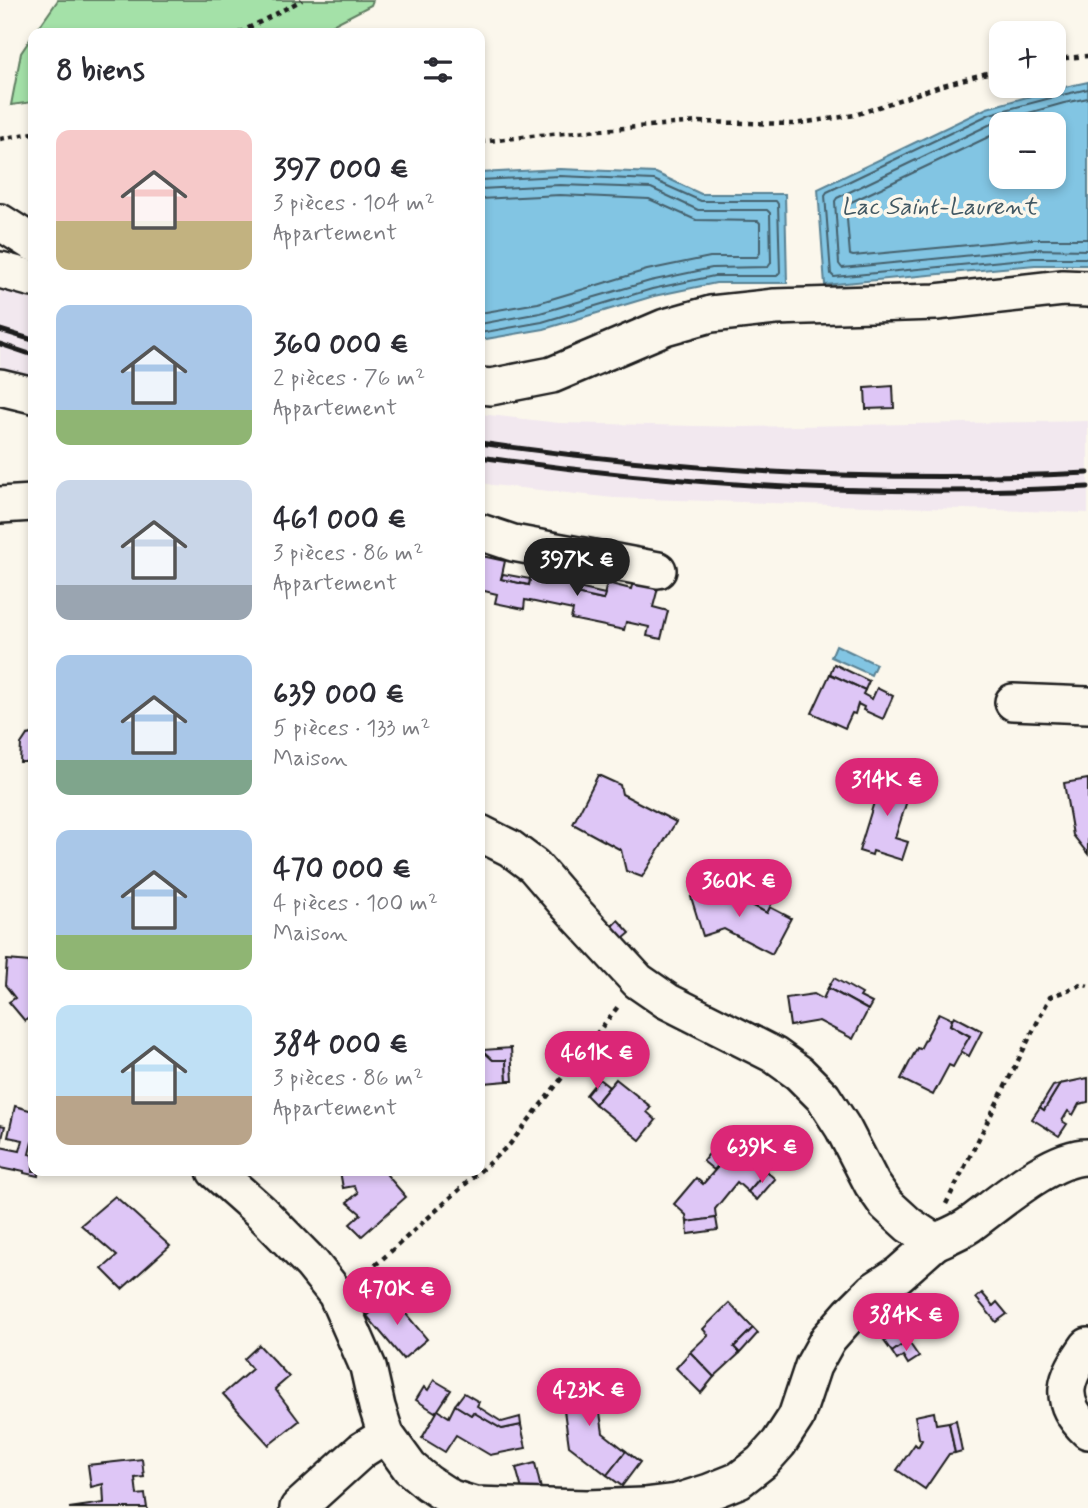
<!DOCTYPE html>
<html lang="fr">
<head>
<meta charset="utf-8">
<style>
  :root { --surface:#fff; --page:#f7f7f7; --text:#2b2b33; --muted:#7c7c81; --accent:#db2777 }
  body { margin:0; font-family:Mynerve,sans-serif; background:var(--page); color:var(--text); height:100vh; display:flex; flex-direction:column; font-size:26px; white-space:nowrap }
  * { box-sizing:border-box; margin:0 }
  p { font-size:23px; color:var(--muted) }
  .icon { flex:none; width:38px; height:38px; fill:none; stroke:currentColor; stroke-width:2; stroke-linecap:round; stroke-linejoin:round }
  .map { position:relative; flex:1; overflow:hidden }
  .side { position:absolute; left:28px; top:28px; width:457px; height:1148px; display:flex; flex-direction:column; background:var(--surface); border-radius:14px; box-shadow:0 4px 10px #0003 }
  .side>* { flex:none }
  .controls { position:absolute; left:989px; top:21px; display:grid; gap:14px }
  .controls a { display:grid; place-items:center; width:77px; height:77px; border-radius:14px; background:var(--surface); box-shadow:0 4px 10px #0003; font-size:35px }
  .price { position:absolute; translate:-50% -60px; padding:0 16px; border-radius:24px; background:var(--accent); color:#fff; font-size:23px; line-height:46px; filter:drop-shadow(0 2px 4px #0008) }
  .price::after { content:''; position:absolute; left:50%; top:42px; width:21px; height:16px; margin-left:-10px; background:inherit; clip-path:polygon(0 0,100% 0,50% 100%) }
  .price.on { background:#222; color:#fff }
  ul { padding:0; list-style:none }
  li { display:flex; align-items:center; gap:21px; height:175px; padding:0 28px }
  li span { display:grid; place-items:center; flex:none; width:196px; height:140px; border-radius:14px; color:#555 }
  li>.icon { margin-inline-start:auto }
  span .icon { width:84px; height:84px; fill:#fffc; stroke-width:1 }
  li b { font-size:30px }
  h2 { display:flex; justify-content:space-between; align-items:center; height:84px; padding:0 28px; font-size:30px }
  .map>svg:first-child { display:block }
  .built { fill:#f2e8ef }
  .green { fill:#a4e1a8; stroke:#607e62; stroke-width:2 }
  .water { fill:#82c5e3; stroke:#598193; stroke-width:2; fill-rule:evenodd }
  .lines { fill:none; stroke-linecap:round; stroke-linejoin:round }
  .shore { stroke:#45606c; stroke-width:2 }
  .building { fill:#dec6f6; stroke:#1c1c1c; stroke-width:2 }
  .minor-casing { stroke:#1c1c1c; stroke-width:40 }
  .path { stroke:#1c1c1c; stroke-width:4.5; stroke-dasharray:5 5; stroke-linecap:butt }
  .minor { stroke:#fbf7ec; stroke-width:35 }
  .rail { stroke:#1c1c1c; stroke-width:5 }
  .labels { text-anchor:middle; stroke-width:7; stroke-linejoin:round; paint-order:stroke }
  .water-label { font-size:24px; font-style:italic; fill:#405762; stroke:#fbf7ec }
</style>
</head>
<body>
<div class="map">
<svg width="1088" height="1508" viewBox="0 0 1088 1508">
  <rect width="100%" height="100%" fill="#fbf7ec"/>
  <filter id="ink" filterUnits="userSpaceOnUse"><feTurbulence type="fractalNoise" baseFrequency=".0143" numOctaves="2"/><feDisplacementMap in="SourceGraphic" scale="14" xChannelSelector="R" yChannelSelector="G"/><feConvolveMatrix kernelMatrix="1 2 1 2 8 2 1 2 1" color-interpolation-filters="sRGB"/></filter>
  <g filter="url(#ink)">
    <g class="built">
      <path d="M0,289L33,300V389L0,382Z"/>
      <path d="M480,414L559,423L743,427L1088,421V513L614,498L492,485L480,482Z"/>
    </g>
    <g class="green">
      <path d="M58,0H373L371,5L317,33H35Z"/>
      <path d="M33,35V102L11,105L21,53Z"/>
    </g>
    <g class="water">
      <path d="M1088,82V265H1035L825,285L818,189L987,108L1060,88ZM1054,124V177H1001V124Z"/>
      <path d="M560,169L656,173L701,194H785L787,283H716L654,296L544,329L480,340V173Z"/>
      <path d="M836,645L876,664L871,675L831,657Z"/>
    </g>
    <g class="lines">
      <g class="shore">
        <path d="M1088,89L1062,95L990,114L827,192L825,195L831,274L834,277L1034,258H1088"/>
        <path d="M1088,98L1064,103L993,123L837,198L835,201L839,264L842,268L1033,249L1088,250"/>
        <path d="M1001,131L847,204L846,207L850,255L853,256L1032,239H1088"/>
        <path d="M480,180L560,176L654,180L701,201H776L778,204L780,272L777,276H714L652,289L542,322L480,333"/>
        <path d="M480,189L560,185L651,188L698,210H767L770,213L771,263L768,267L712,268L650,281L540,313L480,324"/>
        <path d="M480,199L560,195L649,199L696,220L758,221L760,223V253L757,257H710L647,270L538,303L480,313"/>
      </g>
    </g>
    <g class="building">
      <path d="M893,386L894,408L866,409L865,388Z"/>
      <path d="M482,556L505,561L501,579L529,585L532,567L580,577L576,594L603,600L607,583L631,589L633,582L658,588L653,607L668,611L661,639L647,636L649,627L626,622L624,630L571,619L573,610L525,600L524,609L495,603L497,594L480,590V565Z"/>
      <path d="M503,574L530,579L529,585L501,579Z"/>
      <path d="M578,588L605,594L603,600L576,594Z"/>
      <path d="M834,664L869,681L865,690L830,674Z"/>
      <path d="M830,674L865,690L863,694L872,699L877,688L893,696L883,719L863,710L864,707L858,704L855,714L852,713L845,728L812,713Z"/>
      <path d="M33,732V793L28,762H20L21,744L27,735L32,734Z"/>
      <path d="M883,773L913,782L895,838L908,842L902,860L873,851L872,855L859,851Z"/>
      <path d="M598,775L620,785L622,794L676,822L642,877L626,871L621,850L573,824Z"/>
      <path d="M1088,779V854L1073,835L1064,783Z"/>
      <path d="M719,888L767,913L770,907L791,918L772,954L724,929L703,936L691,897Z"/>
      <path d="M743,889L772,903L767,913L739,898Z"/>
      <path d="M618,920L630,933L623,939L611,927Z"/>
      <path d="M7,960L30,962L28,988L33,994V1017L32,1015L25,1021L9,1002L15,998L5,985Z"/>
      <path d="M30,962H33V994L28,988Z"/>
      <path d="M834,978L862,994L860,997L872,1003L868,1010L828,988Z"/>
      <path d="M828,988L868,1010L853,1039L819,1021L790,1026L786,998L814,994L823,999Z"/>
      <path d="M939,1013L952,1019L950,1025L970,1036L953,1067L949,1065L933,1095L901,1079L917,1048L920,1049Z"/>
      <path d="M954,1016L982,1031L969,1056L961,1051L970,1036L950,1025Z"/>
      <path d="M480,1048L493,1060H506L507,1081L484,1083L480,1079Z"/>
      <path d="M511,1048L513,1081H507L506,1060H493L482,1050Z"/>
      <path d="M1088,1078V1102L1079,1104L1073,1115L1068,1111L1062,1121L1067,1124L1059,1136L1032,1119L1040,1107L1044,1110L1060,1084Z"/>
      <path d="M599,1079L609,1087L595,1104L586,1095Z"/>
      <path d="M616,1079L651,1107L647,1112L656,1120L640,1140L595,1104Z"/>
      <path d="M1060,1084L1044,1110L1040,1107L1053,1086Z"/>
      <path d="M15,1106L33,1111V1142H32L29,1154L33,1155V1171H39L38,1176L24,1173V1171L15,1169V1171L0,1168V1125L5,1126L0,1147L20,1151L23,1140L8,1137Z"/>
      <path d="M724,1136L736,1146L714,1170L703,1161Z"/>
      <path d="M736,1146L766,1171L748,1192L737,1182L715,1209L716,1218L687,1222L686,1215L674,1204L696,1178L703,1184Z"/>
      <path d="M340,1171H385L387,1175L406,1197L362,1236L350,1224L361,1214L347,1202L358,1193L354,1186L343,1188Z"/>
      <path d="M766,1171L775,1179L757,1200L748,1192Z"/>
      <path d="M115,1196L170,1246L122,1289L102,1269L117,1256L81,1225Z"/>
      <path d="M716,1218L718,1230L688,1234L687,1222Z"/>
      <path d="M384,1287L391,1296L367,1316L360,1306Z"/>
      <path d="M982,1293L993,1306L997,1302L1007,1314L996,1322L976,1298Z"/>
      <path d="M391,1296L427,1339L403,1359L367,1316Z"/>
      <path d="M729,1303L753,1328L734,1347L740,1353L714,1377L690,1352L708,1335L703,1329Z"/>
      <path d="M753,1328L758,1333L740,1353L734,1347Z"/>
      <path d="M900,1330L908,1341L892,1352L884,1341Z"/>
      <path d="M908,1341L919,1357L908,1364L903,1356L897,1360L892,1352Z"/>
      <path d="M259,1345L289,1377L275,1389L299,1421L269,1445L223,1394L252,1369L244,1359Z"/>
      <path d="M690,1352L714,1377L701,1393L676,1368Z"/>
      <path d="M601,1376L606,1410L600,1411L597,1392L589,1393L586,1379Z"/>
      <path d="M586,1379L589,1393L597,1392L603,1433L626,1451L607,1475L569,1446L562,1396L571,1395L569,1381Z"/>
      <path d="M434,1380L451,1390L438,1410L449,1417L455,1405L471,1415L473,1412L502,1429L521,1425L526,1448L490,1455L456,1435L445,1452L422,1438L437,1412L436,1411L435,1412L416,1400L424,1387L428,1390Z"/>
      <path d="M464,1393L479,1402L477,1406L502,1422L520,1417L521,1425L502,1429L473,1412L471,1415L455,1405Z"/>
      <path d="M934,1412L936,1424L949,1422L955,1453L949,1454L925,1489L897,1470L915,1444L918,1447L922,1440L919,1438L915,1416Z"/>
      <path d="M956,1420L962,1451L955,1453L949,1422Z"/>
      <path d="M626,1451L640,1462L622,1486L607,1475Z"/>
      <path d="M142,1459L144,1477L135,1478L137,1495L145,1494L147,1508H69L104,1503L103,1484L91,1487L88,1465Z"/>
      <path d="M535,1463L541,1489L523,1493L516,1468Z"/>
    </g>
    <g class="lines">
      <g class="minor-casing">
        <g id="minor">
          <path d="M0,222L33,243"/>
          <path d="M0,270L33,279"/>
          <path d="M480,386L491,387L552,375L665,327L711,314L775,307L936,302L1063,288L1088,289"/>
          <path d="M0,387L33,395"/>
          <path d="M0,505L33,503"/>
          <path d="M480,532L513,543L658,570"/>
          <path d="M1013,702L1088,705"/>
          <path d="M480,833L510,848L534,866L565,902L638,981L667,1001L774,1055L799,1073L823,1097L843,1128L872,1184L886,1204L909,1225L935,1242C946,1237 959,1232 969,1225C998,1204 1052,1156 1088,1157"/>
          <path d="M215,1171L260,1211L312,1264L336,1294L368,1367L377,1407L386,1435L410,1468L428,1483L451,1498L474,1505L587,1508L644,1506L677,1502L709,1492L739,1480L762,1462L779,1443L796,1417L813,1366L828,1339L850,1314L873,1291L899,1274L935,1242"/>
          <path d="M1088,1346C1065,1378 1055,1400 1088,1431"/>
          <path d="M298,1508L362,1450L386,1435"/>
        </g>
      </g>
      <g class="path">
        <path d="M239,33L302,0"/>
        <path d="M1054,59L1088,56"/>
        <path d="M0,139L33,133"/>
        <path d="M480,142L540,135L698,122L794,124L855,115L940,86L1001,69"/>
        <path d="M946,1204L1050,997L1083,984L1088,986"/>
        <path d="M359,1277L379,1262L510,1144L620,1004"/>
      </g>
      <use href="#minor" class="minor"/>
      <g class="rail">
        <path d="M0,330L33,340"/>
        <path d="M0,344L33,355"/>
        <path d="M480,443C683,472 882,483 1088,473"/>
        <path d="M480,457C681,486 884,498 1088,487"/>
      </g>
    </g>
  </g>
  <g class="labels">
    <g class="water-label">
      <text x="939" y="214">Lac Saint-Laurent</text>
    </g>
  </g>
</svg>
<div class="controls">
<a>+</a>
<a>−</a>
</div>
<b class="price on" style="left:577px;top:598px">397K €</b>
<b class="price" style="left:887px;top:818px">314K €</b>
<b class="price" style="left:739px;top:919px">360K €</b>
<b class="price" style="left:597px;top:1091px">461K €</b>
<b class="price" style="left:762px;top:1185px">639K €</b>
<b class="price" style="left:397px;top:1327px">470K €</b>
<b class="price" style="left:906px;top:1353px">384K €</b>
<b class="price" style="left:589px;top:1428px">423K €</b>
<section class="side">
<h2>8 biens<svg class="icon" aria-label="filters" viewBox="0 0 24 24"><path d="M4 7h16M4 17h16"/><circle cx="9" cy="7" r="2"/><circle cx="15" cy="17" r="2"/></svg></h2>
<ul>
<li><span style="background:linear-gradient(#f6c9c9 65%,#c2b280 0)"><svg class="icon" aria-label="home" viewBox="0 0 24 24"><path d="M3 11l9-7 9 7M6 9v11h12V9"/></svg></span><div><b>397 000 €</b><p>3 pièces · 104 m²</p><p>Appartement</p></div></li>
<li><span style="background:linear-gradient(#a9c7e8 75%,#8fb573 0)"><svg class="icon" aria-label="home" viewBox="0 0 24 24"><path d="M3 11l9-7 9 7M6 9v11h12V9"/></svg></span><div><b>360 000 €</b><p>2 pièces · 76 m²</p><p>Appartement</p></div></li>
<li><span style="background:linear-gradient(#c9d6e8 75%,#9aa5b1 0)"><svg class="icon" aria-label="home" viewBox="0 0 24 24"><path d="M3 11l9-7 9 7M6 9v11h12V9"/></svg></span><div><b>461 000 €</b><p>3 pièces · 86 m²</p><p>Appartement</p></div></li>
<li><span style="background:linear-gradient(#a9c7e8 75%,#7fa58c 0)"><svg class="icon" aria-label="home" viewBox="0 0 24 24"><path d="M3 11l9-7 9 7M6 9v11h12V9"/></svg></span><div><b>639 000 €</b><p>5 pièces · 133 m²</p><p>Maison</p></div></li>
<li><span style="background:linear-gradient(#a9c7e8 75%,#8fb573 0)"><svg class="icon" aria-label="home" viewBox="0 0 24 24"><path d="M3 11l9-7 9 7M6 9v11h12V9"/></svg></span><div><b>470 000 €</b><p>4 pièces · 100 m²</p><p>Maison</p></div></li>
<li><span style="background:linear-gradient(#bfe0f5 65%,#b9a48a 0)"><svg class="icon" aria-label="home" viewBox="0 0 24 24"><path d="M3 11l9-7 9 7M6 9v11h12V9"/></svg></span><div><b>384 000 €</b><p>3 pièces · 86 m²</p><p>Appartement</p></div></li>
</ul>
</section>
</div>
</body>
</html>
